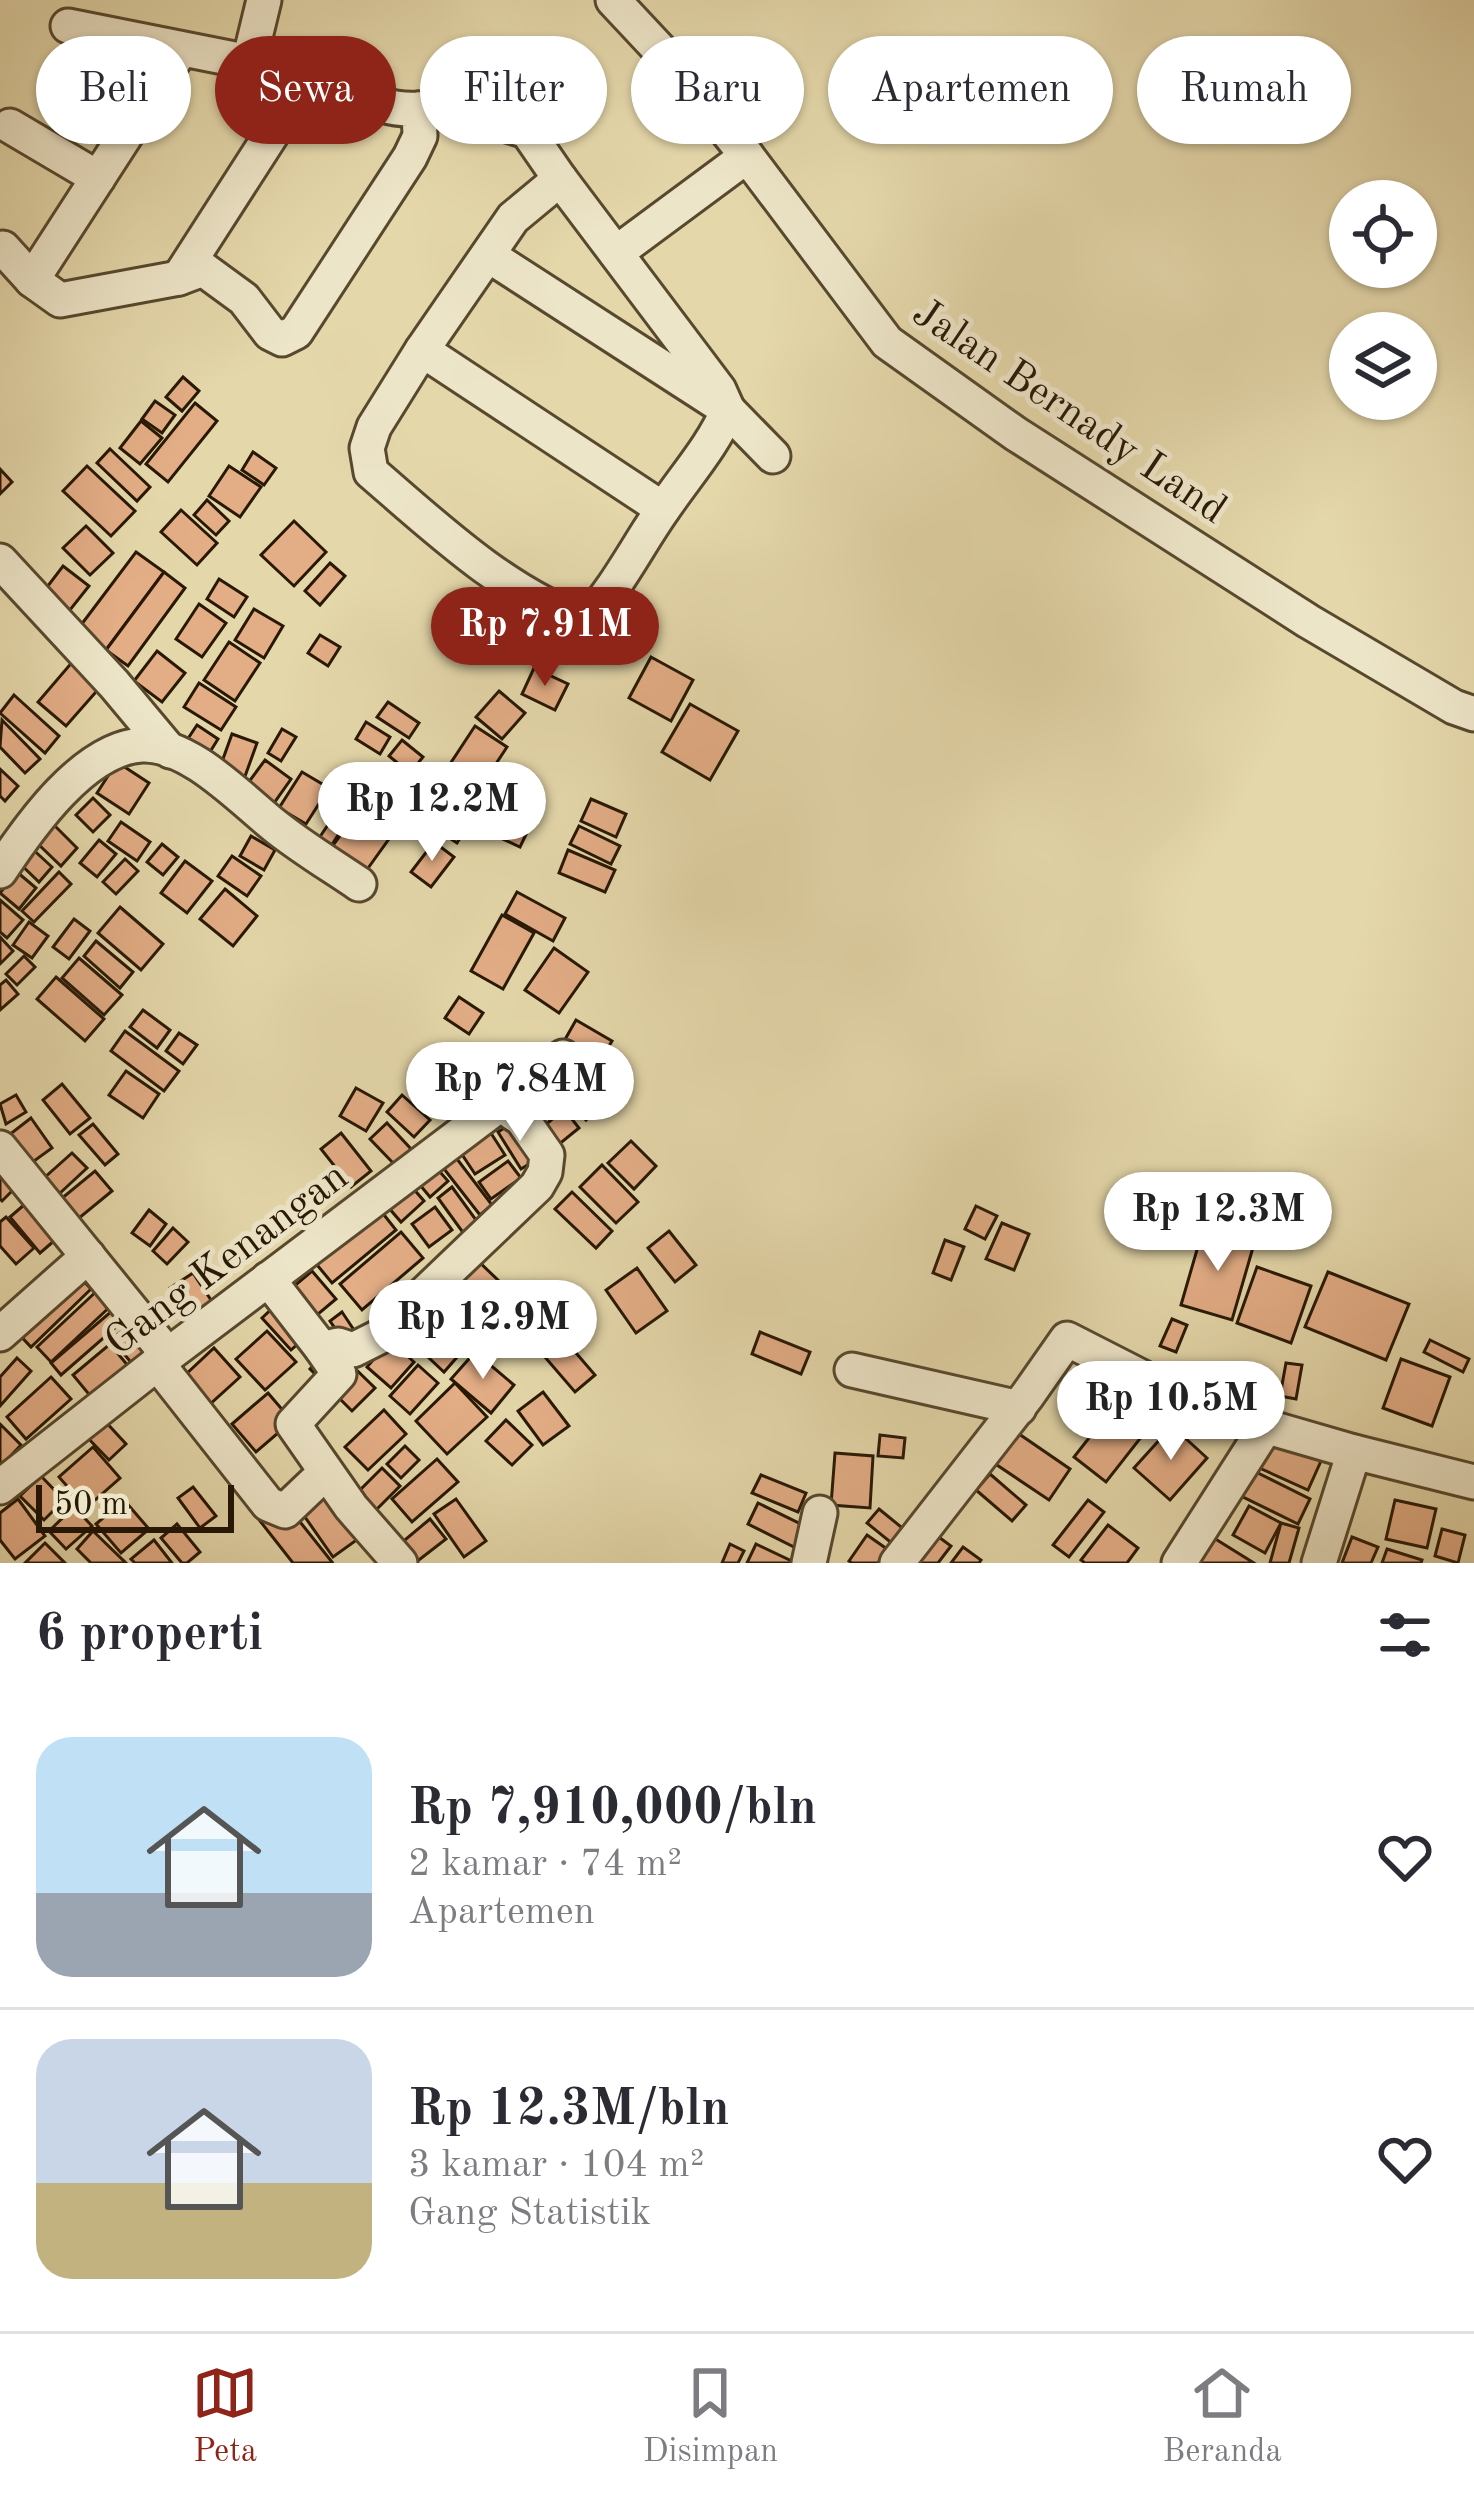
<!DOCTYPE html>
<html lang="id">
<head>
<meta charset="utf-8">
<style>
  :root { --surface:#fff; --page:#f2f2f3; --text:#2b2b33; --muted:#7c7c81; --line:#e1e1e2; --accent:#8f2418 }
  body { margin:0; font-family:"Old Standard TT",serif; background:var(--page); color:var(--text); height:100vh; display:flex; flex-direction:column; font-size:45px; white-space:nowrap }
  * { box-sizing:border-box; margin:0 }
  p { font-size:39px; color:var(--muted) }
  .icon { flex:none; width:66px; height:66px; fill:none; stroke:currentColor; stroke-width:2; stroke-linecap:round; stroke-linejoin:round }
  .map { position:relative; height:1563px; overflow:hidden }
  .side { display:flex; flex-direction:column; background:var(--surface); flex:1 }
  .side>* { flex:none }
  .hud { position:absolute; left:36px; top:36px; width:1404px; height:108px; display:flex; gap:24px }
  .tools { position:absolute; left:1329px; top:180px; display:grid; gap:24px }
  .tools a { display:grid; place-items:center; width:108px; height:108px; border-radius:50%; background:var(--surface); box-shadow:0 3px 9px #0004; font-size:60px }
  .scale { position:absolute; left:36px; bottom:30px; width:198px; box-sizing:border-box; padding-left:12px; border:6px solid #281805; border-top:0; font-size:33px; line-height:42px; white-space:nowrap; color:#281805; -webkit-text-stroke:9px #ede5c8; paint-order:stroke }
  .price { position:absolute; translate:-50% -102px; padding:0 27px; border-radius:42px; background:#fff; color:#222; font-size:39px; line-height:78px; filter:drop-shadow(0 3px 6px #0008) }
  .price::after { content:''; position:absolute; left:50%; top:72px; width:36px; height:27px; margin-left:-18px; background:inherit; clip-path:polygon(0 0,100% 0,50% 100%) }
  .price.selected { background:var(--accent); color:#fff }
  ul { padding:0; list-style:none }
  li { display:flex; align-items:center; gap:36px; height:300px; padding:0 36px }
  li+li { border-top:3px solid var(--line) }
  li span { display:grid; place-items:center; flex:none; width:336px; height:240px; border-radius:36px; color:#555 }
  li>.icon { margin-inline-start:auto }
  span .icon { width:144px; height:144px; fill:#fffc; stroke-width:1 }
  li b { font-size:51px }
  h2 { display:flex; justify-content:space-between; align-items:center; height:144px; padding:0 36px; font-size:51px }
  .chip { padding:0 42px; border-radius:54px; background:var(--surface); box-shadow:0 3px 9px #0004; font-size:42px; line-height:108px }
  .chip.selected { background:var(--accent); color:#fff }
  .menu { display:flex; justify-content:space-around; align-items:center; height:168px; border-top:3px solid var(--line); background:var(--surface); font-size:33px; color:var(--muted) }
  .menu a { display:grid; justify-items:center; gap:6px }
  .menu .selected { color:var(--accent) }
  .map>svg:first-child { display:block }
  .building { fill:#e3ad86; stroke:#281805; stroke-width:3 }
  .lines { fill:none; stroke-linecap:round; stroke-linejoin:round }
  .minor-casing { stroke:#57482e; stroke-width:39 }
  .minor { stroke:#ede5c8; stroke-width:33 }
  .labels { text-anchor:middle; stroke-width:10; stroke-linejoin:round; paint-order:stroke }
  .street-label { font-size:42px; fill:#281805; stroke:#ede5c8 }
</style>
</head>
<body>
<div class="map">
<svg width="1474" height="1563" viewBox="0 0 1474 1563">
  <rect width="100%" height="100%" fill="#e4d7aa"/>
  <filter id="stains"><feTurbulence type="fractalNoise" baseFrequency=".00167" numOctaves="4"/><feColorMatrix values="0 0 0 0 .2 0 0 0 0 .09 0 0 0 0 .02 0 0 0 .5 -.17"/></filter>
  <radialGradient id="worn" r=".72"><stop offset=".6" stop-color="#630" stop-opacity="0"/><stop offset="1" stop-color="#630" stop-opacity=".3"/></radialGradient>
  <g class="building">
    <path d="M183,377L199,391L182,411L166,397Z"/>
    <path d="M155,401L175,415L162,433L142,419Z"/>
    <path d="M195,403L217,421L168,482L146,464Z"/>
    <path d="M141,421L162,438L140,464L120,448Z"/>
    <path d="M110,449L150,487L137,501L97,463Z"/>
    <path d="M253,452L276,468L264,485L242,470Z"/>
    <path d="M87,466L135,511L111,536L63,491Z"/>
    <path d="M229,466L261,487L240,517L209,496Z"/>
    <path d="M0,469L12,482L0,494Z"/>
    <path d="M207,500L229,521L216,535L194,515Z"/>
    <path d="M181,510L217,543L197,565L161,532Z"/>
    <path d="M294,521L326,552L294,586L261,555Z"/>
    <path d="M86,526L113,553L90,575L63,548Z"/>
    <path d="M136,552L164,572L106,650L78,629Z"/>
    <path d="M330,563L345,576L320,605L305,591Z"/>
    <path d="M63,566L89,586L66,615L41,595Z"/>
    <path d="M164,572L185,588L128,666L106,650Z"/>
    <path d="M219,579L247,597L234,617L207,599Z"/>
    <path d="M199,604L226,623L202,657L176,639Z"/>
    <path d="M254,609L283,626L264,658L235,640Z"/>
    <path d="M320,635L340,647L328,666L308,653Z"/>
    <path d="M229,642L260,663L235,701L204,680Z"/>
    <path d="M157,651L185,673L162,702L134,681Z"/>
    <path d="M651,657L693,680L671,721L629,698Z"/>
    <path d="M74,660L103,684L66,726L38,702Z"/>
    <path d="M534,668L568,684L555,710L522,694Z"/>
    <path d="M199,683L236,707L221,730L184,707Z"/>
    <path d="M499,691L525,713L502,739L476,717Z"/>
    <path d="M14,695L59,736L45,753L0,713Z"/>
    <path d="M388,702L419,723L409,738L377,717Z"/>
    <path d="M690,704L738,731L710,780L662,752Z"/>
    <path d="M2,720L40,759L25,773L0,747Z"/>
    <path d="M366,722L390,737L380,754L356,739Z"/>
    <path d="M197,725L218,739L205,760L183,746Z"/>
    <path d="M475,726L507,747L482,785L450,764Z"/>
    <path d="M282,729L296,737L281,761L268,753Z"/>
    <path d="M232,734L257,743L244,779L219,770Z"/>
    <path d="M402,740L423,757L410,773L389,756Z"/>
    <path d="M265,760L291,779L274,803L248,783Z"/>
    <path d="M117,762L149,783L129,814L97,793Z"/>
    <path d="M376,765L403,784L392,799L366,780Z"/>
    <path d="M0,769L18,786L5,801L0,796Z"/>
    <path d="M302,772L329,788L306,824L279,808Z"/>
    <path d="M435,796L472,819L457,843L420,819Z"/>
    <path d="M93,798L110,815L93,832L76,815Z"/>
    <path d="M591,799L626,814L616,837L581,821Z"/>
    <path d="M490,805L531,824L520,847L479,828Z"/>
    <path d="M357,812L391,836L366,871L332,847Z"/>
    <path d="M334,816L346,823L325,855L313,847Z"/>
    <path d="M121,822L150,842L137,861L108,841Z"/>
    <path d="M54,825L77,848L61,866L37,843Z"/>
    <path d="M579,826L620,846L611,864L570,844Z"/>
    <path d="M251,836L275,850L264,870L240,856Z"/>
    <path d="M99,840L116,854L97,877L80,863Z"/>
    <path d="M434,842L454,857L431,887L411,872Z"/>
    <path d="M27,844L52,867L39,882L14,858Z"/>
    <path d="M162,844L178,857L163,875L147,862Z"/>
    <path d="M568,850L615,870L605,892L559,873Z"/>
    <path d="M232,856L261,876L247,896L218,876Z"/>
    <path d="M125,859L138,871L116,894L103,882Z"/>
    <path d="M185,861L212,881L187,913L161,893Z"/>
    <path d="M17,872L36,888L19,909L0,893Z"/>
    <path d="M59,872L71,884L34,922L22,911Z"/>
    <path d="M225,889L257,916L233,946L200,919Z"/>
    <path d="M517,892L565,918L553,941L505,914Z"/>
    <path d="M0,900L23,920L7,938L0,932Z"/>
    <path d="M120,907L163,944L141,970L98,933Z"/>
    <path d="M502,915L534,933L503,989L471,971Z"/>
    <path d="M74,919L90,931L69,959L53,947Z"/>
    <path d="M29,922L48,936L32,958L13,945Z"/>
    <path d="M0,937L13,951L0,964Z"/>
    <path d="M96,941L133,972L120,988L84,956Z"/>
    <path d="M554,948L588,972L559,1013L525,990Z"/>
    <path d="M24,956L35,967L17,985L6,974Z"/>
    <path d="M79,958L122,995L104,1015L62,978Z"/>
    <path d="M56,977L104,1019L85,1041L37,999Z"/>
    <path d="M6,980L18,994L0,1010V985Z"/>
    <path d="M459,997L483,1013L469,1034L445,1018Z"/>
    <path d="M143,1010L170,1030L157,1048L130,1027Z"/>
    <path d="M576,1020L612,1041L598,1064L563,1043Z"/>
    <path d="M125,1031L179,1071L164,1091L111,1051Z"/>
    <path d="M179,1033L197,1045L183,1064L166,1051Z"/>
    <path d="M572,1062L607,1099L586,1120L551,1083Z"/>
    <path d="M126,1071L159,1094L143,1118L109,1095Z"/>
    <path d="M540,1080L559,1105L533,1125Z"/>
    <path d="M62,1084L90,1118L70,1134L43,1100Z"/>
    <path d="M356,1088L383,1103L366,1131L340,1116Z"/>
    <path d="M16,1095L26,1112L6,1124L0,1104Z"/>
    <path d="M402,1095L430,1120L414,1137L387,1112Z"/>
    <path d="M564,1109L579,1128L552,1150L537,1132Z"/>
    <path d="M31,1118L52,1148L30,1164L9,1135Z"/>
    <path d="M519,1119L542,1156L521,1169L498,1132Z"/>
    <path d="M387,1123L411,1149L394,1164L370,1139Z"/>
    <path d="M93,1124L118,1154L105,1165L79,1135Z"/>
    <path d="M487,1127L505,1155L475,1174L457,1147Z"/>
    <path d="M341,1133L371,1171L351,1187L321,1149Z"/>
    <path d="M631,1141L656,1166L634,1189L608,1163Z"/>
    <path d="M72,1153L87,1168L59,1194L44,1178Z"/>
    <path d="M454,1155L492,1205L480,1215L441,1165Z"/>
    <path d="M508,1161L521,1178L491,1199L479,1182Z"/>
    <path d="M433,1164L448,1181L430,1197L415,1179Z"/>
    <path d="M602,1165L638,1202L616,1223L580,1187Z"/>
    <path d="M0,1167L18,1185L2,1201L0,1199Z"/>
    <path d="M95,1171L112,1191L78,1219L61,1199Z"/>
    <path d="M411,1186L424,1201L401,1222L388,1207Z"/>
    <path d="M452,1187L479,1224L464,1234L438,1198Z"/>
    <path d="M572,1192L612,1231L596,1248L555,1209Z"/>
    <path d="M32,1198L62,1234L40,1253L10,1217Z"/>
    <path d="M377,1206L396,1230L332,1283L313,1260Z"/>
    <path d="M976,1206L997,1216L985,1239L965,1229Z"/>
    <path d="M435,1207L452,1230L429,1247L412,1224Z"/>
    <path d="M149,1210L166,1224L150,1246L132,1233Z"/>
    <path d="M6,1217L34,1248L16,1264L0,1246V1222Z"/>
    <path d="M1002,1223L1029,1234L1014,1270L986,1259Z"/>
    <path d="M173,1228L188,1242L167,1264L153,1251Z"/>
    <path d="M1203,1229L1254,1244L1232,1320L1181,1305Z"/>
    <path d="M669,1231L696,1265L675,1282L648,1248Z"/>
    <path d="M401,1232L423,1258L362,1310L340,1284Z"/>
    <path d="M945,1240L964,1247L951,1280L933,1273Z"/>
    <path d="M473,1256L501,1283L481,1303L453,1276Z"/>
    <path d="M1257,1267L1311,1286L1291,1343L1237,1323Z"/>
    <path d="M637,1268L667,1311L636,1333L606,1290Z"/>
    <path d="M73,1270L91,1289L31,1347L12,1327Z"/>
    <path d="M312,1271L336,1299L317,1315L293,1287Z"/>
    <path d="M1328,1272L1409,1304L1386,1360L1305,1327Z"/>
    <path d="M193,1273L215,1306L192,1321L170,1288Z"/>
    <path d="M453,1283L473,1301L440,1336L420,1318Z"/>
    <path d="M503,1285L516,1297L496,1317L484,1305Z"/>
    <path d="M101,1287L115,1302L51,1362L37,1347Z"/>
    <path d="M280,1301L309,1334L291,1350L262,1318Z"/>
    <path d="M113,1310L123,1321L61,1375L51,1363Z"/>
    <path d="M471,1310L487,1323L444,1372L429,1358Z"/>
    <path d="M342,1312L358,1336L346,1344L330,1321Z"/>
    <path d="M505,1312L521,1325L494,1359L477,1345Z"/>
    <path d="M407,1318L430,1340L417,1355L394,1332Z"/>
    <path d="M1172,1319L1187,1325L1176,1352L1160,1346Z"/>
    <path d="M128,1326L149,1352L133,1365L112,1339Z"/>
    <path d="M267,1331L296,1362L265,1390L236,1359Z"/>
    <path d="M760,1332L810,1352L801,1374L752,1354Z"/>
    <path d="M564,1339L595,1375L575,1392L544,1356Z"/>
    <path d="M390,1340L414,1362L391,1388L367,1367Z"/>
    <path d="M1430,1340L1469,1359L1463,1372L1424,1352Z"/>
    <path d="M110,1344L129,1367L92,1398L73,1375Z"/>
    <path d="M332,1346L375,1388L352,1411L310,1369Z"/>
    <path d="M214,1348L240,1377L209,1405L184,1376Z"/>
    <path d="M475,1352L514,1385L491,1413L451,1379Z"/>
    <path d="M17,1358L31,1371L0,1406V1377Z"/>
    <path d="M1401,1359L1450,1377L1432,1426L1383,1408Z"/>
    <path d="M1286,1363L1302,1365L1296,1399L1280,1396Z"/>
    <path d="M418,1365L438,1383L410,1414L390,1396Z"/>
    <path d="M51,1377L71,1399L26,1439L7,1417Z"/>
    <path d="M455,1383L487,1417L447,1454L416,1421Z"/>
    <path d="M1132,1383L1164,1408L1106,1482L1074,1457Z"/>
    <path d="M543,1392L569,1426L543,1445L518,1411Z"/>
    <path d="M268,1393L292,1421L256,1452L232,1424Z"/>
    <path d="M384,1410L406,1434L368,1470L345,1447Z"/>
    <path d="M103,1419L126,1444L109,1460L86,1436Z"/>
    <path d="M506,1420L532,1445L512,1465L486,1441Z"/>
    <path d="M0,1424L21,1445L0,1467Z"/>
    <path d="M1172,1426L1207,1458L1170,1500L1134,1468Z"/>
    <path d="M1009,1427L1070,1469L1049,1500L988,1459Z"/>
    <path d="M1271,1428L1325,1452L1308,1490L1255,1466Z"/>
    <path d="M880,1435L905,1438L903,1458L878,1456Z"/>
    <path d="M405,1446L419,1460L401,1478L387,1464Z"/>
    <path d="M93,1447L120,1478L86,1508L59,1477Z"/>
    <path d="M835,1453L873,1456L870,1508L831,1505Z"/>
    <path d="M437,1459L458,1482L412,1522L392,1499Z"/>
    <path d="M382,1468L400,1486L370,1516L352,1498Z"/>
    <path d="M1252,1470L1310,1499L1298,1524L1239,1495Z"/>
    <path d="M990,1474L1026,1505L1012,1521L976,1490Z"/>
    <path d="M761,1475L806,1493L798,1512L752,1493Z"/>
    <path d="M41,1476L64,1500L44,1520L20,1496Z"/>
    <path d="M318,1483L358,1539L333,1557L293,1500Z"/>
    <path d="M193,1487L216,1516L200,1528L178,1498Z"/>
    <path d="M277,1493L332,1562L330,1563H293L253,1512Z"/>
    <path d="M18,1499L45,1536L15,1559L0,1540V1513Z"/>
    <path d="M456,1499L486,1541L464,1557L434,1514Z"/>
    <path d="M124,1500L149,1529L121,1553L96,1524Z"/>
    <path d="M1088,1500L1104,1512L1069,1557L1053,1545Z"/>
    <path d="M1395,1500L1436,1509L1427,1548L1386,1539Z"/>
    <path d="M758,1503L807,1527L796,1548L748,1524Z"/>
    <path d="M1249,1506L1281,1523L1265,1553L1233,1535Z"/>
    <path d="M74,1507L92,1526L66,1549L49,1531Z"/>
    <path d="M879,1509L906,1531L894,1545L867,1523Z"/>
    <path d="M430,1519L446,1539L415,1563L400,1544Z"/>
    <path d="M1281,1523L1299,1528L1289,1563H1270Z"/>
    <path d="M177,1524L200,1552L187,1563H182L161,1538Z"/>
    <path d="M1108,1525L1138,1548L1127,1563H1085L1081,1560Z"/>
    <path d="M1442,1529L1465,1535L1458,1563L1435,1556Z"/>
    <path d="M93,1531L126,1563H91L77,1549Z"/>
    <path d="M932,1532L951,1546L938,1563H922L913,1556Z"/>
    <path d="M867,1535L887,1549L878,1563H852L849,1561Z"/>
    <path d="M1209,1535L1254,1563H1194Z"/>
    <path d="M1352,1537L1378,1547L1371,1563H1342Z"/>
    <path d="M154,1540L172,1563H135L131,1559Z"/>
    <path d="M45,1543L65,1563H25Z"/>
    <path d="M730,1544L744,1551L738,1563H722Z"/>
    <path d="M756,1544L796,1563H747Z"/>
    <path d="M963,1547L981,1560L979,1563H951Z"/>
    <path d="M1387,1549L1422,1560L1421,1563H1382Z"/>
  </g>
  <g class="lines">
    <g class="minor-casing">
      <g id="minor">
        <path d="M613,0L672,63L747,156L887,342L1016,434L1308,621L1454,707L1474,714"/>
        <path d="M68,26L249,62L264,0"/>
        <path d="M419,109L460,111L527,131L560,179"/>
        <path d="M10,126L98,178"/>
        <path d="M560,179L719,390L728,410C713,445 688,473 666,505C638,544 618,587 585,622C504,593 435,527 371,472L367,448L374,427L422,350L513,218Z"/>
        <path d="M0,250L3,248L32,280L60,300L179,278L203,269L244,299L270,333L282,339L296,332L410,157L420,136L419,109C376,112 346,87 307,75C288,70 268,67 249,62"/>
        <path d="M616,253L747,156"/>
        <path d="M488,255L728,410L773,456"/>
        <path d="M179,278L309,76"/>
        <path d="M32,280L180,51"/>
        <path d="M422,350L663,509"/>
        <path d="M0,561L114,684L170,751"/>
        <path d="M0,871C29,827 84,748 142,745C189,743 241,799 275,826C301,847 331,865 359,884"/>
        <path d="M0,1148L168,1355"/>
        <path d="M268,1279L322,1349"/>
        <path d="M0,1334L88,1256"/>
        <path d="M157,1363L268,1504L285,1511L326,1472"/>
        <path d="M852,1370L1019,1408"/>
        <path d="M0,1487L168,1355L523,1087"/>
        <path d="M400,1563L351,1507L293,1424L339,1374L322,1349L338,1345L353,1350L379,1337L537,1186L545,1172L547,1155L522,1119L513,1113L563,1057"/>
        <path d="M809,1563L820,1513"/>
        <path d="M897,1563L1027,1396L1067,1339L1202,1408L1354,1452L1474,1482"/>
        <path d="M1179,1563L1267,1425"/>
        <path d="M1319,1563L1354,1452"/>
      </g>
    </g>
    <use href="#minor" class="minor"/>
  </g>
  <g class="labels">
    <g class="street-label">
      <text transform="translate(1071 409) rotate(34)" y="15">Jalan Bernady Land</text>
      <text transform="translate(225 1257) rotate(-37)" y="15">Gang Kenangan</text>
    </g>
  </g>
  <rect width="100%" height="100%" filter="url(#stains)"/>
  <rect width="100%" height="100%" fill="url(#worn)"/>
</svg>
<div class="tools">
<a><svg class="icon" aria-label="locate" viewBox="0 0 24 24"><circle cx="12" cy="12" r="6"/><path d="M12 2v4M12 18v4M2 12h4M18 12h4"/></svg></a>
<a><svg class="icon" aria-label="layers" viewBox="0 0 24 24"><path d="M12 4l9 5-9 5-9-5zM3 14l9 5 9-5"/></svg></a>
</div>
<div class="scale">50 m</div>
<b class="price selected" style="left:545px;top:689px">Rp 7.91M</b>
<b class="price" style="left:432px;top:864px">Rp 12.2M</b>
<b class="price" style="left:520px;top:1144px">Rp 7.84M</b>
<b class="price" style="left:1218px;top:1274px">Rp 12.3M</b>
<b class="price" style="left:483px;top:1382px">Rp 12.9M</b>
<b class="price" style="left:1171px;top:1463px">Rp 10.5M</b>
<div class="hud">
<a class="chip">Beli</a>
<a class="chip selected">Sewa</a>
<a class="chip">Filter</a>
<a class="chip">Baru</a>
<a class="chip">Apartemen</a>
<a class="chip">Rumah</a>
</div>
</div>
<section class="side">
<h2>6 properti<svg class="icon" aria-label="filters" viewBox="0 0 24 24"><path d="M4 7h16M4 17h16"/><circle cx="9" cy="7" r="2"/><circle cx="15" cy="17" r="2"/></svg></h2>
<ul>
<li><span style="background:linear-gradient(#bfe0f5 65%,#9aa5b1 0)"><svg class="icon" aria-label="home" viewBox="0 0 24 24"><path d="M3 11l9-7 9 7M6 9v11h12V9"/></svg></span><div><b>Rp 7,910,000/bln</b><p>2 kamar · 74 m²</p><p>Apartemen</p></div><svg class="icon" aria-label="heart" viewBox="0 0 24 24"><path d="M12 20l-8-8c-3-5 5-10 8-4 3-6 11-1 8 4z"/></svg></li>
<li><span style="background:linear-gradient(#c9d6e8 60%,#c2b280 0)"><svg class="icon" aria-label="home" viewBox="0 0 24 24"><path d="M3 11l9-7 9 7M6 9v11h12V9"/></svg></span><div><b>Rp 12.3M/bln</b><p>3 kamar · 104 m²</p><p>Gang Statistik</p></div><svg class="icon" aria-label="heart" viewBox="0 0 24 24"><path d="M12 20l-8-8c-3-5 5-10 8-4 3-6 11-1 8 4z"/></svg></li>
</ul>
</section>
<nav class="menu">
<a class="selected"><svg class="icon" aria-label="map" viewBox="0 0 24 24"><path d="M3 6l6-2 6 2 6-2v14l-6 2-6-2-6 2zM9 4v14M15 6v14"/></svg>Peta</a>
<a><svg class="icon" aria-label="saved" viewBox="0 0 24 24"><path d="M7 4h10v16l-5-4-5 4z"/></svg>Disimpan</a>
<a><svg class="icon" aria-label="home" viewBox="0 0 24 24"><path d="M3 11l9-7 9 7M6 9v11h12V9"/></svg>Beranda</a>
</nav>
</body>
</html>
